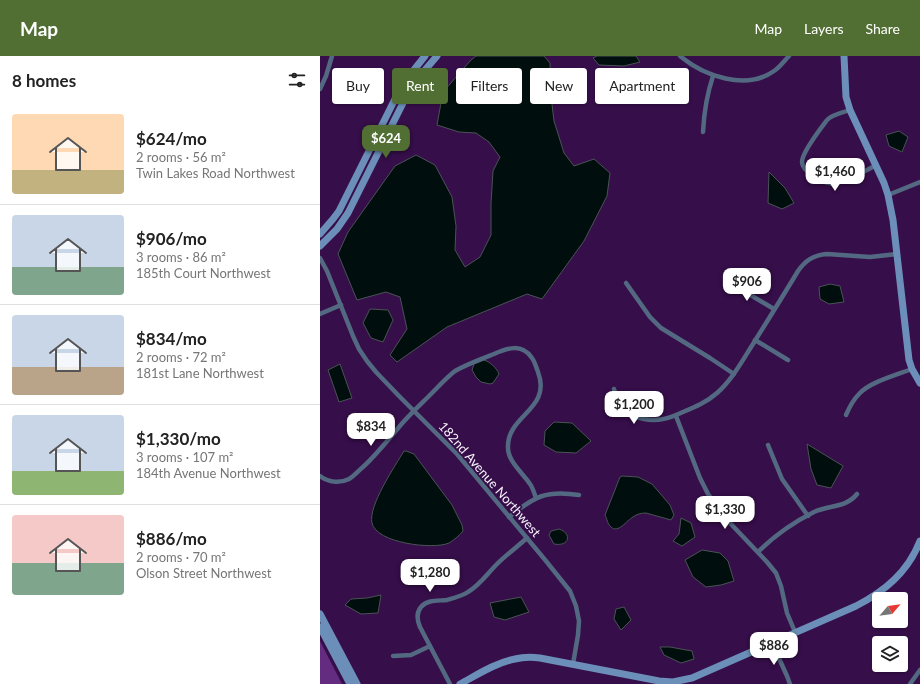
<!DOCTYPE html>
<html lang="en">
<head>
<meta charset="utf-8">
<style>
  :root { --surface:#fff; --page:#f6f6f6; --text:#222; --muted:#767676; --line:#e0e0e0; --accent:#516f33 }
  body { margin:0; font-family:Lato,sans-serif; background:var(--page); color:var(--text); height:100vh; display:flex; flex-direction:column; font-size:15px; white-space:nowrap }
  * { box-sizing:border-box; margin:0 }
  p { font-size:13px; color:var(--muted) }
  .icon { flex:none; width:22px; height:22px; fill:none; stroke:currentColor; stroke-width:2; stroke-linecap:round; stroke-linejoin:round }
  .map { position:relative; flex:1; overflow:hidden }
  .side { display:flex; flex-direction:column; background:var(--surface); width:320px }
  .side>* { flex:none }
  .banner { position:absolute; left:12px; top:12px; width:380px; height:36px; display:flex; gap:8px }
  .needle { width:26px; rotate:62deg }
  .fabs { position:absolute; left:552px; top:536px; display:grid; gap:8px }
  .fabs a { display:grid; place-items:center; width:36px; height:36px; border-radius:4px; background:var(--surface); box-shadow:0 1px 3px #0004; font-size:20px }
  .price { position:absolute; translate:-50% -34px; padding:0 9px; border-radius:8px; background:#fff; color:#222; font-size:13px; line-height:26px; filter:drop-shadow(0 1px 2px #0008) }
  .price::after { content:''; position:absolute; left:50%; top:24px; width:12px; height:9px; margin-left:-6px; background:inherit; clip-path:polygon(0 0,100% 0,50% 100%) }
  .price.selected { background:var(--accent); color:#fff }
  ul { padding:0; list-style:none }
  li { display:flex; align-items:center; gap:12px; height:100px; padding:0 12px }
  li+li { border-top:1px solid var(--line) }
  li span { display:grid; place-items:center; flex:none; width:112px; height:80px; border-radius:4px; color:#555 }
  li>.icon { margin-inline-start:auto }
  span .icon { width:48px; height:48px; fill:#fffc; stroke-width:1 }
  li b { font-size:17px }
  h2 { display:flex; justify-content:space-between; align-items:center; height:48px; padding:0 12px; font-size:17px }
  .pill { padding:0 14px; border-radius:4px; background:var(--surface); box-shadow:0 1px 3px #0004; font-size:14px; line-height:36px }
  .pill.selected { background:var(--accent); color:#fff }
  header { display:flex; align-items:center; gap:24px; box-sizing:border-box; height:56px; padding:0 20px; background:var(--accent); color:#fff }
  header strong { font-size:19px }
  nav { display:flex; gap:22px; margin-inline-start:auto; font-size:14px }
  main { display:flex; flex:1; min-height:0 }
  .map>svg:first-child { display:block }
  .green { fill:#632c80 }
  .water { fill:#000f0e; stroke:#4a5355 }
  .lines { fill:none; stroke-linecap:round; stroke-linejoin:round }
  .street { stroke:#536982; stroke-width:4.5 }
  .secondary { stroke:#6b8fb8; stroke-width:7 }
  .labels { text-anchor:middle; stroke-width:3.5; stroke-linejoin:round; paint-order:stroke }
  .street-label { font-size:13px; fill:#f7f2fa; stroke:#360e4a }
</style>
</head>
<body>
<header>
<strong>Map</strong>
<nav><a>Map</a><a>Layers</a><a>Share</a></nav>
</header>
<main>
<section class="side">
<h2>8 homes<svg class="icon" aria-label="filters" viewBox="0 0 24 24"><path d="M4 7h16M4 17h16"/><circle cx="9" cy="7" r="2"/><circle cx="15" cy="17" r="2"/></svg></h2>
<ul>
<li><span style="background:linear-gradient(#ffd9b3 70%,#c2b280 0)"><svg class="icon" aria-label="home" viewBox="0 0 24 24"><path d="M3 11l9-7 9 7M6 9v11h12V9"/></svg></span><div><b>$624/mo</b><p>2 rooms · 56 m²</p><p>Twin Lakes Road Northwest</p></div></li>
<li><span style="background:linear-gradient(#c9d6e8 65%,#7fa58c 0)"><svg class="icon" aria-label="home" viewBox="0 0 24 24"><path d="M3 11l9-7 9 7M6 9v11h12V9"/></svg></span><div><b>$906/mo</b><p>3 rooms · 86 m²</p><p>185th Court Northwest</p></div></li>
<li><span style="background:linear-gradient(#c9d6e8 65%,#b9a48a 0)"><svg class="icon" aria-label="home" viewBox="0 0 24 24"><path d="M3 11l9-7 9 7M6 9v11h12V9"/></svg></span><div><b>$834/mo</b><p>2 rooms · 72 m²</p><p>181st Lane Northwest</p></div></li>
<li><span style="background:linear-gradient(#c9d6e8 70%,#8fb573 0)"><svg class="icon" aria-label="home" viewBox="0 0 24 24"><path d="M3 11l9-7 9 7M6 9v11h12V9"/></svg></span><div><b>$1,330/mo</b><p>3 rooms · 107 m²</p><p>184th Avenue Northwest</p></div></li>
<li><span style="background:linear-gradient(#f6c9c9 60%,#7fa58c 0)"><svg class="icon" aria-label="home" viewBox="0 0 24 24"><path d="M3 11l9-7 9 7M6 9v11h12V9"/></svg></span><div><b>$886/mo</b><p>2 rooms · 70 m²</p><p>Olson Street Northwest</p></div></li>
</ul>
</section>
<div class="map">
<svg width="600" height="628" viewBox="0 0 600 628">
  <rect width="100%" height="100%" fill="#360e4a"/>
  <path class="green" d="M0,585L22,628H0Z"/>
  <g class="water">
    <path d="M156,0H224L230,7L231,40L234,65L244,97L254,110L274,103L290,117L287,140L264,185L222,243L207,238L127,271L77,306L70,299L87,273L80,241L66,236L37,244L18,198L28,176L75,110L96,99L115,109L132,141L136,170L135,194L145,211L160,201L171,179V147L173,115L180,101L169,86L156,77L139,76L117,69L123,36L151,4Z"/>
    <path d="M277,0H316L320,6L304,10L279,9L273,2Z"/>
    <path d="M579,75L588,81L582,96L569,90L566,79Z"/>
    <path d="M449,116L465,132L474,147L462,153L448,147Z"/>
    <path d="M510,228L520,230L524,246L509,248L500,243L499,231Z"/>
    <path d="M50,253L68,254L73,264L63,286L51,282L43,267Z"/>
    <path d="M164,304C170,306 176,311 179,318L173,327L170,328L161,326L156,321L152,314L154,308Z"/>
    <path d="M20,308L32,342L19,346L8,314Z"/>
    <path d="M234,366L252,367L271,385L256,397L236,396L224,389L225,375Z"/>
    <path d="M487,388L523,410L511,432L497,429L491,413Z"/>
    <path d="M84,395H86L94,398L132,449L142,469L143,475C140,479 134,484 129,487C113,494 56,487 52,467C48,450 75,410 84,395Z"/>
    <path d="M302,420L318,421L332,428L350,449L354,459L351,464L326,457C321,457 317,458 313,461C307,464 298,478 291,471C288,469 287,463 285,459L300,421Z"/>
    <path d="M361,462L371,467L375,481L362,490L353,485L359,478Z"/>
    <path d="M239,473C252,477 250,491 234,488L229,479L231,475Z"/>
    <path d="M382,494L400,497L408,505L414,525L401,529L386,531L373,521L365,504Z"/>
    <path d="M61,539L58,557L41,558L25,549L31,543L47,542Z"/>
    <path d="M201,541L209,556L185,564L174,561L170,547Z"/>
    <path d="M304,551L311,564L301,574L294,563L296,553Z"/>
    <path d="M340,591H350L372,595L374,603L361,607L344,599Z"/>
  </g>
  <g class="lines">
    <g class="street">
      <path d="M360,0C384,20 426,35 454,15C460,11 464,5 469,0"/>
      <path d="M0,33L6,20L12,0"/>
      <path d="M530,54C522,57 513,58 507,64C501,72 482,96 482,106C482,112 488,116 493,120C500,124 507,129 516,127C527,125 544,115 555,110"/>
      <path d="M383,76C384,57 387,38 393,20"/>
      <path d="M568,139L600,126"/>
      <path d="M0,202L7,215L33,280L39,293L47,305L56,316L79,340L137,398L226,505L250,535L256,550L259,565L258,579L253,608"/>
      <path d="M407,225L454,253"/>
      <path d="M306,227L330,261L341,272L390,302L414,318"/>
      <path d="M0,258L21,249"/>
      <path d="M435,284L468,304"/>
      <path d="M294,333C298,349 308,360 324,363C338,366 350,362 363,356C375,351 387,346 397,337C412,324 422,305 433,288C448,264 463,240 478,215C485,205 493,199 507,198L550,201L577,198"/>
      <path d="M526,359C529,352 533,344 539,338C550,326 576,319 592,313"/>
      <path d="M356,360L380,422L388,438L410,467L447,506L456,517L461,530L467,557L475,576"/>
      <path d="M448,389L462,423L488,460"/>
      <path d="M0,420C8,426 19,428 29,423C34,420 38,415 43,411C56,399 67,385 79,371C89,359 100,349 111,338C119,330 126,322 135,315C147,308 161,303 174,298C187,292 202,287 212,302C215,306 216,311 218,316C232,353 188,359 188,390C187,405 202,416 210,428C213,432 214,437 216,442"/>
      <path d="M189,461C215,440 226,434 259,439"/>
      <path d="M438,496C454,480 474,466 494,456C509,449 526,452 537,438"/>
      <path d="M452,587L467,620L470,628"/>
      <path d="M73,600L91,599L110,590"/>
      <path d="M130,628L100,571C97,564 96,557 101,551C108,543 119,545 127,544C134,542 142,540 148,536C160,529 167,518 177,508C186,499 197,491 207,482"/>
      <path d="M590,628L600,614"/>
    </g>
    <g class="secondary">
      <path d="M524,0L526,41L530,54L564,127L568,139L573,164L589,304L592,313L600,327"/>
      <path d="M0,178L13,163L19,155L78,37L89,20L105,0"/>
      <path d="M0,190L17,173L28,157L87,39L99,21L117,0"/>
      <path d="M0,558L37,628"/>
      <path d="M0,571L30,628"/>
      <path d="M140,628C157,619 175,607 195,603C203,601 212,601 220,602L339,625L353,626L372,622L536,550C565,535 588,516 600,485"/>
    </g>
  </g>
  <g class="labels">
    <g class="street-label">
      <text transform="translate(170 423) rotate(49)" y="5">182nd Avenue Northwest</text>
    </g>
  </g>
</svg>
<div class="fabs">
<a><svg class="needle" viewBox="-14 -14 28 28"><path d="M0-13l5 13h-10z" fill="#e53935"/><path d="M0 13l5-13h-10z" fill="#767676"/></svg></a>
<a><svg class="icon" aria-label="layers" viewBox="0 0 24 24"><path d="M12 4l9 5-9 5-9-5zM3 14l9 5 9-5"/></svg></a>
</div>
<b class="price selected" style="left:66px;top:103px">$624</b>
<b class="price" style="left:515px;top:136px">$1,460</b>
<b class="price" style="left:427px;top:246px">$906</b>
<b class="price" style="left:314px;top:369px">$1,200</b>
<b class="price" style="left:51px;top:391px">$834</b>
<b class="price" style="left:405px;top:474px">$1,330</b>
<b class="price" style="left:110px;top:537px">$1,280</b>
<b class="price" style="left:454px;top:610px">$886</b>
<div class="banner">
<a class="pill">Buy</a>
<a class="pill selected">Rent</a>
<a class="pill">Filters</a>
<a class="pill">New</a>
<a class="pill">Apartment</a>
</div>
</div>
</main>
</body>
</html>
